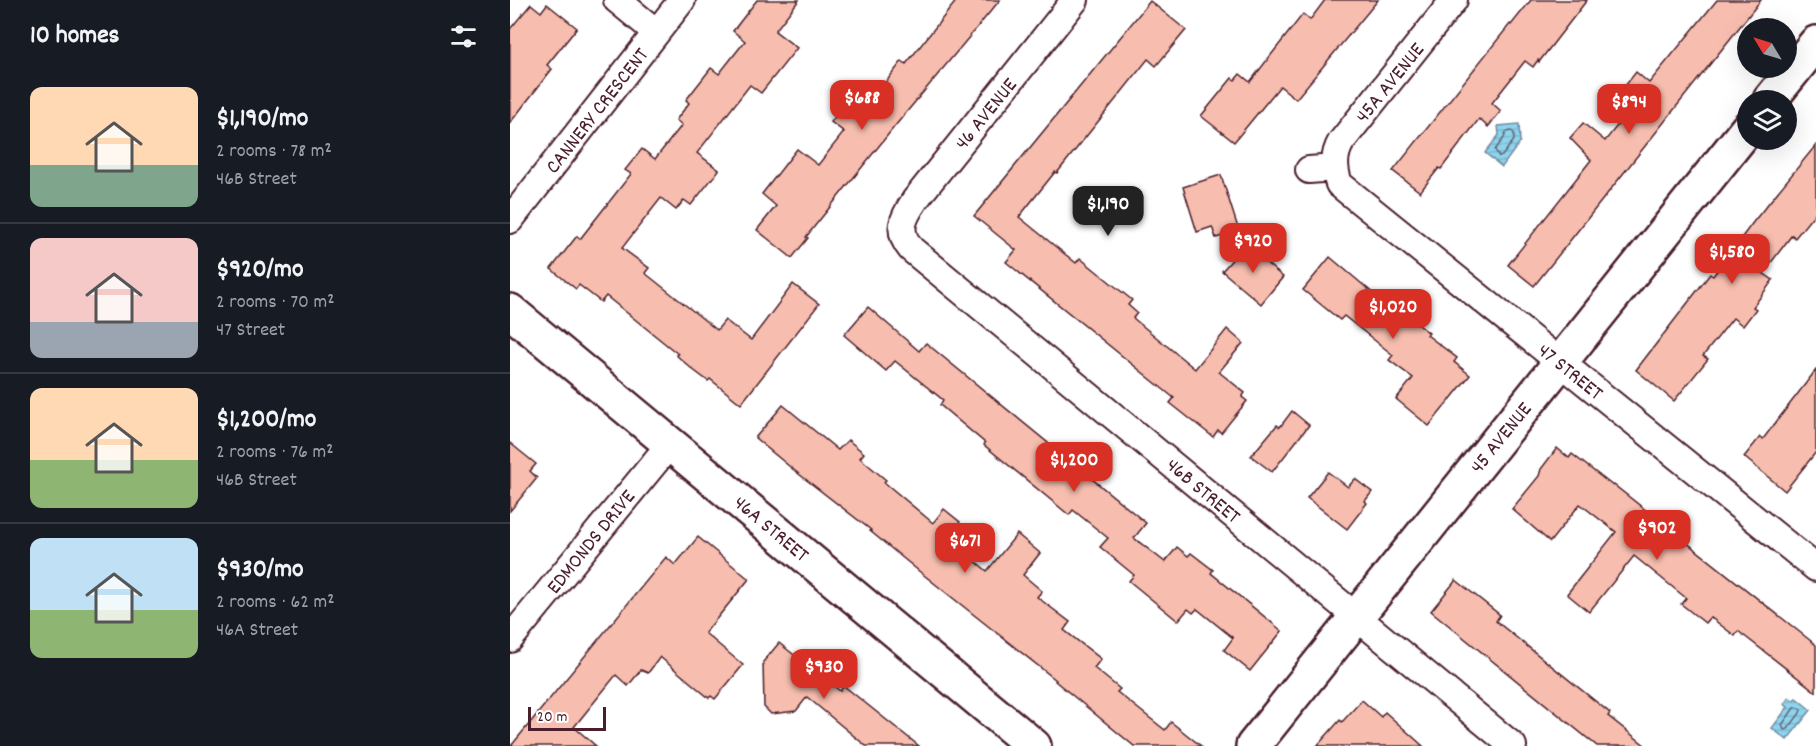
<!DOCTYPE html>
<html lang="en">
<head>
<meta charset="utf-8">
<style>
  :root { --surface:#171b24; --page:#242831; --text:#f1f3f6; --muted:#9ea1a6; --line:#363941; --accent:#d93025 }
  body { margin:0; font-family:Dekko,sans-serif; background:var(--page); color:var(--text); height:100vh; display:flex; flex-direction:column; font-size:22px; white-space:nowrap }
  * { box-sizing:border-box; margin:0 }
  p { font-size:20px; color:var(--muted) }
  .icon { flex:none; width:33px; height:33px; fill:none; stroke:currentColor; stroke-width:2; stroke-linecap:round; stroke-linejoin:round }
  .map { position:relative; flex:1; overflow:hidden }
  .panel { display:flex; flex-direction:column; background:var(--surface); width:510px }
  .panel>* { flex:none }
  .needle { width:39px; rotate:308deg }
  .fabs { position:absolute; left:1227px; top:18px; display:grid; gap:12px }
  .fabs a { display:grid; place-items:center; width:60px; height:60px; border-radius:50%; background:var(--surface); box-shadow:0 6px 24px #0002; font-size:30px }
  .scale { position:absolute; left:18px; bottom:15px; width:78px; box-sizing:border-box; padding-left:6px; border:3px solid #4a1f2b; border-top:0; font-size:16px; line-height:21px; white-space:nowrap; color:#4a1f2b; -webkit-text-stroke:4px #fff; paint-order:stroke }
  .price { position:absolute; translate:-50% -51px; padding:0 14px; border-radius:12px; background:var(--accent); color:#fff; font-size:20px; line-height:39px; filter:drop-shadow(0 2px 3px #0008) }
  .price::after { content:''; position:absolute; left:50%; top:36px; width:18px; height:14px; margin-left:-9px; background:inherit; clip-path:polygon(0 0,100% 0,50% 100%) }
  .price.current { background:#222; color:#fff }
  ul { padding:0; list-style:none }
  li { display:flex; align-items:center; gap:18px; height:150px; padding:0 30px }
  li+li { border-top:2px solid var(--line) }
  li span { display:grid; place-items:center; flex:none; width:168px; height:120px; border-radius:12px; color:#555 }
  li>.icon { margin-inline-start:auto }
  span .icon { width:72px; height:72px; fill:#fffc; stroke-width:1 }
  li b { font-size:26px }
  h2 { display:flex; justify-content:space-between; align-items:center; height:72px; padding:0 30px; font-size:26px }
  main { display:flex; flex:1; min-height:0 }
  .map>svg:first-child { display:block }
  .water { fill:url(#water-rules); stroke:#728ca0; stroke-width:1.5 }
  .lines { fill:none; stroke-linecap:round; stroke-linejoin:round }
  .shore { stroke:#656779; stroke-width:1.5 }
  .building { fill:#f7beaf; stroke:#4a1f2b; stroke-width:1.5 }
  .minor-casing { stroke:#4a1f2b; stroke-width:30 }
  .tertiary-casing { stroke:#4a1f2b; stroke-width:38 }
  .minor { stroke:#fff; stroke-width:26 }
  .tertiary { stroke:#fff; stroke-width:33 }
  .labels { text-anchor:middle; stroke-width:5; stroke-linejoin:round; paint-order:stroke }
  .street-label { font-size:21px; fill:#4a1f2b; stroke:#fff }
</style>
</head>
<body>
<main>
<section class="panel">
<h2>10 homes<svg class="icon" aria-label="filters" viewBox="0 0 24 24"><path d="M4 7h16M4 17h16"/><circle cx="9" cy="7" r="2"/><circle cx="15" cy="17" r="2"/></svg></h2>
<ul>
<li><span style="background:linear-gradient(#ffd9b3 65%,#7fa58c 0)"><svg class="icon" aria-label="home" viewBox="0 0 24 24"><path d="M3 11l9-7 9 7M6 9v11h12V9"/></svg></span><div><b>$1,190/mo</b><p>2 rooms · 78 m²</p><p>46B Street</p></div></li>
<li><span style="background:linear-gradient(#f6c9c9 70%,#9aa5b1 0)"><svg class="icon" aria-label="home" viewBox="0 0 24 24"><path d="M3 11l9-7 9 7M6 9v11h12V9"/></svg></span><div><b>$920/mo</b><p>2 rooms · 70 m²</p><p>47 Street</p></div></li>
<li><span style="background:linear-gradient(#ffd9b3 60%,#8fb573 0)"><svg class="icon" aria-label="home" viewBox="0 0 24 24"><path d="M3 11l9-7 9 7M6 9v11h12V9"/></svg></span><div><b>$1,200/mo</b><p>2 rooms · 76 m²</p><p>46B Street</p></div></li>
<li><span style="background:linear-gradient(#bfe0f5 60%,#8fb573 0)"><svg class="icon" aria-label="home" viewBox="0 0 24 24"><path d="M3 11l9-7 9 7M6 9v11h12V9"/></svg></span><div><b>$930/mo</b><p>2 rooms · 62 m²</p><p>46A Street</p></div></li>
</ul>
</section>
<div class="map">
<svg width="1306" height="746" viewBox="0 0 1306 746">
  <defs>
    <pattern id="water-rules" width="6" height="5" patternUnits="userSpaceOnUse" patternTransform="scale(1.5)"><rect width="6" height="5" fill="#8dd4ee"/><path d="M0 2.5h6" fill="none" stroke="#7bb6cc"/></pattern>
  </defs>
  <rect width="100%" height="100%" fill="#fff"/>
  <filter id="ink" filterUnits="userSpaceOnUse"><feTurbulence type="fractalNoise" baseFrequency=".0167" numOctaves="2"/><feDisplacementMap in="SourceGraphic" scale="12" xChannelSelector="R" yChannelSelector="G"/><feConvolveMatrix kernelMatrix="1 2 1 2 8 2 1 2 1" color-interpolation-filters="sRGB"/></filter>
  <g filter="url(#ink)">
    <g class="water">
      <path d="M1009,124L1010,142L992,167L975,153L989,135L988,126Z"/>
      <path d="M1279,697L1283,700L1286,698L1301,710L1277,740L1262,728L1278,707L1274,704Z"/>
    </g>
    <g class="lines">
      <g class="shore">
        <path d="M1001,131L1004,133V140L992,156L989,157L985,150L994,138L996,132Z"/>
        <path d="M1287,707L1291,710L1290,713L1278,729L1274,730L1272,725L1284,708Z"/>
      </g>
    </g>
    <g class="building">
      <path d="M247,0H289L265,31L287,48L251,93L240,85L187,153L209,170L181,205L174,200L166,210L151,198L112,248L139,268L135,273L207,330L215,320L241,340L283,284L309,304L231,404L200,379L198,381L182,369L166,355L168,354L96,296L91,302L69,285L66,289L41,269L67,236L70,239L121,174L115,170L132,149L145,159L172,125L166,120L179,103L176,100L201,68L209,74L235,41L223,31Z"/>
      <path d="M447,0H490L385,126L296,237L298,238L282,258L247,230L266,206L252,194L287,149L308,165L334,132L321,122L352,82L359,88L365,81L372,87L392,61L396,64Z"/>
      <path d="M815,0H868L786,99L770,86L724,142L691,116L722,78L725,80L730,74L740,82L793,14L800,20Z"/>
      <path d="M1021,0H1077L1029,62L1028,60L1023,67L1015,61L982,103L991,111L978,127L969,119L931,169L929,168L910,192L883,171L1000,24L1001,25Z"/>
      <path d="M1207,0H1251L1024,286L998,265L1081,160L1060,138L1073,123L1095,141L1126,102L1111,91L1126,72L1139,83Z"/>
      <path d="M640,1L676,30L646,66L638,59L547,173L545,172L509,217L566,263L570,258L622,300L618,305L627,313L623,318L685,369L717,329L733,343L709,372L735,393L732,397L737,401L711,433L708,430L703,437L660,403L664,398L496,262L506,250L464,216Z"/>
      <path d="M21,4L31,12L37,4L67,28L37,65L42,69L0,123V29Z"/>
      <path d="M1306,145V212L1285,238L1282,235L1253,273L1263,280L1243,307L1246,309L1233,326L1223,318L1193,356L1198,359L1164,401L1126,370L1200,274L1203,276L1244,221Z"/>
      <path d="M711,175L729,231L706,238L702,227L687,232L673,187Z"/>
      <path d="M735,245L773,277L751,304L712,271Z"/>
      <path d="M820,257L896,321L899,317L919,333L917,335L947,358L944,362L960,375L919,426L886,399L903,378L879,360L883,355L834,316L830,320L793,290Z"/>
      <path d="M358,307L409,351L416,343L636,523L624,538L655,562L667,547L678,556L681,553L703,570L701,573L772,631L740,671L714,650L723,638L687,609L683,613L678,609L668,621L619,581L624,575L590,547L598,538L563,510L559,515L474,445L475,443L430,405L433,400L385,361L376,371L334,335Z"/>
      <path d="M1306,370V452L1275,491L1234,457L1250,437L1253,439Z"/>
      <path d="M273,405L328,450L338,440L354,453L350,458L376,480L374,482L423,523L434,509L450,522L438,538L477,571L507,534L530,553L513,575L532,591L527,597L560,622L554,630L591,659L584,668L610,689L607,692L655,730L661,722L691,746H624L545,681L546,680L410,572L360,531L361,530L285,471L245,438Z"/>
      <path d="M782,411L799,425L762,472L741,456L767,425L770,427Z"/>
      <path d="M0,443L26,464L20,471L27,478L0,511Z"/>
      <path d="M1047,448L1059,458L1062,454L1103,486L1104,485L1306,645V692L1228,631L1225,636L1200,617L1195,623L1171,604L1176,598L1124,556L1079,612L1057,594L1106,532L1070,504L1040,542L1002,509L1029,476L1031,469Z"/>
      <path d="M818,472L838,487L845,479L862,492L855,501L857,503L837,529L797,498Z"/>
      <path d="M188,537L239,579L195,633L233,665L205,699L201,696L199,698L150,657L138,673L131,670L118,686L106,675L64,727L86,746H1L156,557L165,565Z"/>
      <path d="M946,580L990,615L986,621L1100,713L1098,716L1136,746H1087L921,611Z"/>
      <path d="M269,643L330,691L334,686L409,746H356L297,697L286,711L261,714L254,707L253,662Z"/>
      <path d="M852,700L871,717L875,712L913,746H807L830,720L832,722Z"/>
    </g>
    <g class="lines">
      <g class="minor-casing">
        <g id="minor">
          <path d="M107,0L146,32"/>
          <path d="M565,0L405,200C393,218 386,231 401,249L1003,746"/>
          <path d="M944,0L831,142C823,156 824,169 829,184L1306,568"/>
          <path d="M799,170L825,168"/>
          <path d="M0,220L172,0"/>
          <path d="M0,639L160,444"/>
        </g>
      </g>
      <g class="tertiary-casing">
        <g id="tertiary">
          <path d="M1260,100L1306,43"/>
          <path d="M0,311L524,746"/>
          <path d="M743,746L1238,128"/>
        </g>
      </g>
      <use href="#minor" class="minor"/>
      <use href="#tertiary" class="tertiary"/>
    </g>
  </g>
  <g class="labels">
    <g class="street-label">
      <text transform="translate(879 82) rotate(-51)" y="7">45A AVENUE</text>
      <text transform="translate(86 110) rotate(-52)" y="7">CANNERY CRESCENT</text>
      <text transform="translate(475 113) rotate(-51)" y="7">46 AVENUE</text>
      <text transform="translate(1061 371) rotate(39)" y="7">47 STREET</text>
      <text transform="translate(990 437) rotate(-51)" y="7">45 AVENUE</text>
      <text transform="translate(694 490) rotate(40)" y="7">46B STREET</text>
      <text transform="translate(262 528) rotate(40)" y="7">46A STREET</text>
      <text transform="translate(80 541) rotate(-51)" y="7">EDMONDS DRIVE</text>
    </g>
  </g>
</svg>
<div class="fabs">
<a><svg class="needle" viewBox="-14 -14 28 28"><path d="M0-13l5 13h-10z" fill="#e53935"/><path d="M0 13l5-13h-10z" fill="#9ea1a6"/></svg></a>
<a><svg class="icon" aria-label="layers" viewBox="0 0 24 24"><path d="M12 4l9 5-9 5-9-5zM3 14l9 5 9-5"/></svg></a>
</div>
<div class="scale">20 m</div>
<b class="price" style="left:352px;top:131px">$688</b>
<b class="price" style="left:1119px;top:135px">$894</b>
<b class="price current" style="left:598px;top:237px">$1,190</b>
<b class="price" style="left:743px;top:274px">$920</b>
<b class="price" style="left:1222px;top:285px">$1,580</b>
<b class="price" style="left:883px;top:340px">$1,020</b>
<b class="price" style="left:564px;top:493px">$1,200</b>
<b class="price" style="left:1147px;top:561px">$902</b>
<b class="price" style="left:455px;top:574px">$671</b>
<b class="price" style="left:314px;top:700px">$930</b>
</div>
</main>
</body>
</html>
